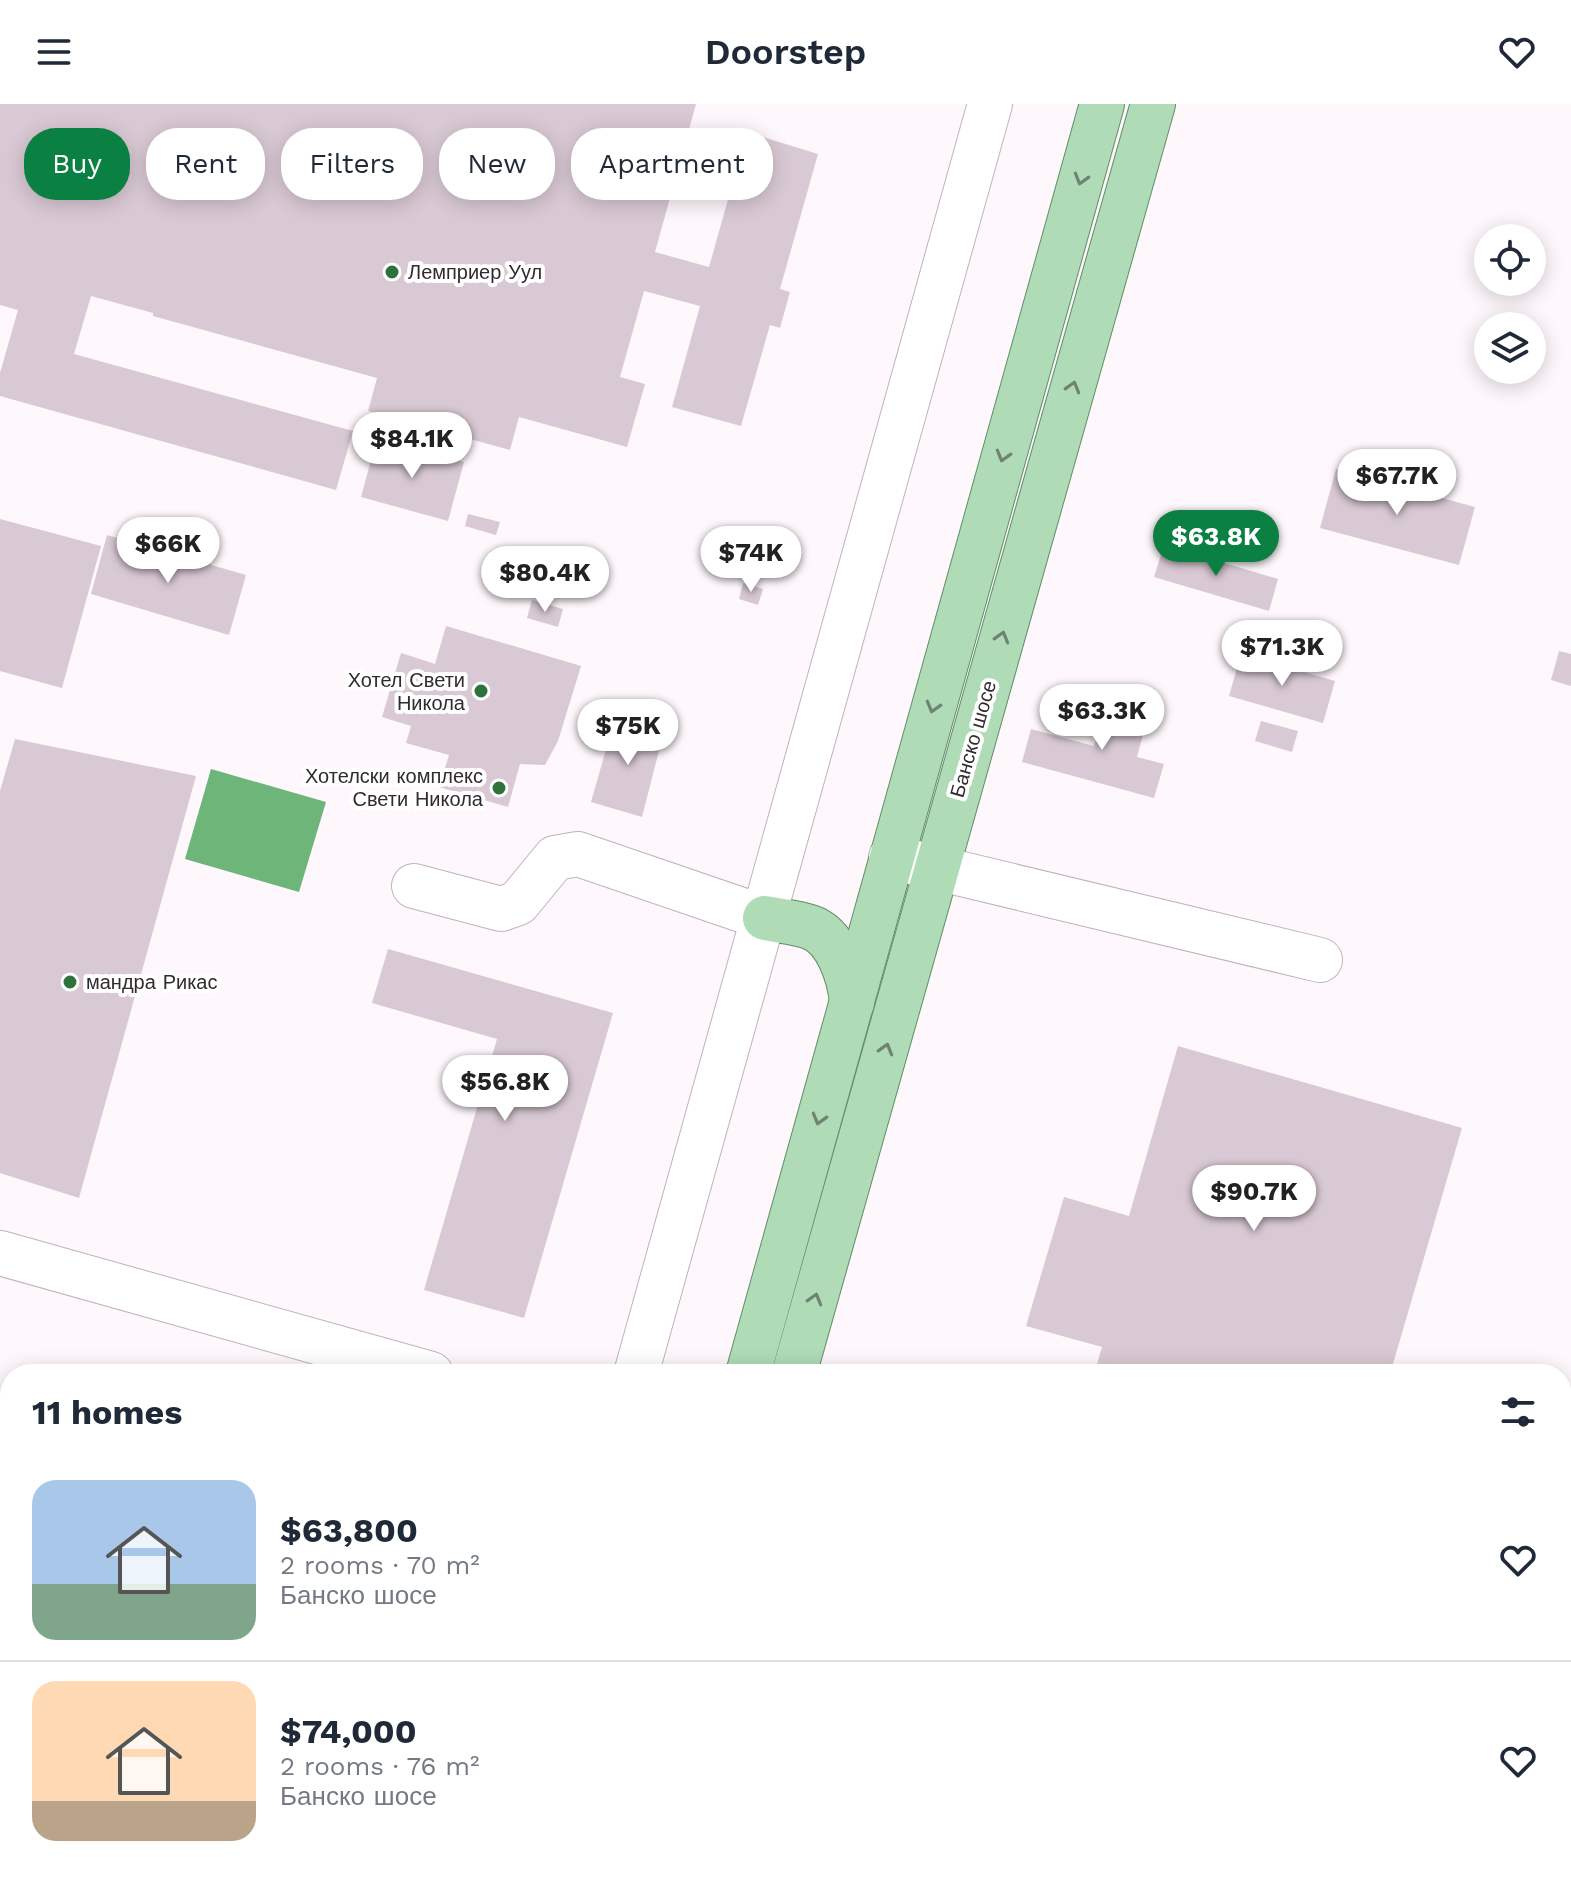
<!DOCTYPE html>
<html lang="en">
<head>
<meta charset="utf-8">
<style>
  :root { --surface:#fff; --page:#f6f6f7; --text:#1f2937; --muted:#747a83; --line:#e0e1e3; --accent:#0b8043 }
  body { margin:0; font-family:"Work Sans",sans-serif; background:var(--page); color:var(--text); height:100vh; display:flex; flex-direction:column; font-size:30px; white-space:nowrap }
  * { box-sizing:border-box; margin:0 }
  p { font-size:26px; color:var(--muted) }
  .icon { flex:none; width:44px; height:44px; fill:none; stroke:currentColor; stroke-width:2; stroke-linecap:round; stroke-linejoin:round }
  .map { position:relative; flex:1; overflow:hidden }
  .side { position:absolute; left:0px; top:1260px; width:1572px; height:514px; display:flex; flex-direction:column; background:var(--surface); border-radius:32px 32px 0 0; box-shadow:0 4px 20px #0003 }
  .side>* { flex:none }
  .top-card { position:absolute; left:24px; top:24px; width:800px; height:72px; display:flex; gap:16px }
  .controls { position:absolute; left:1474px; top:120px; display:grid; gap:16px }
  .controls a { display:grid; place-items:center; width:72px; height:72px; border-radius:50%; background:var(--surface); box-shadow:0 4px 20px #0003; font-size:40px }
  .price { position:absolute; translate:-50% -68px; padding:0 18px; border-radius:28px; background:#fff; color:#222; font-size:26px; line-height:52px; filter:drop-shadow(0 2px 4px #0008) }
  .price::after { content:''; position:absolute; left:50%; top:48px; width:24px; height:18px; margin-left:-12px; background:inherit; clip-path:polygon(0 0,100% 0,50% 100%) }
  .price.on { background:var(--accent); color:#fff }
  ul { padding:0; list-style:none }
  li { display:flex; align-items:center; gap:24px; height:200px; padding:0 32px }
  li+li { border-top:2px solid var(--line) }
  li span { display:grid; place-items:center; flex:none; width:224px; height:160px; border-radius:24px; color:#555 }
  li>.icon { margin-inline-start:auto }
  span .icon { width:96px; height:96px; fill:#fffc; stroke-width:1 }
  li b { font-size:34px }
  h2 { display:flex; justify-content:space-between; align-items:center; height:96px; padding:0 32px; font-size:34px }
  .chip { padding:0 28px; border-radius:32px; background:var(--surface); box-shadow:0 4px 20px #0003; font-size:28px; line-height:72px }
  .chip.on { background:var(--accent); color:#fff }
  header { display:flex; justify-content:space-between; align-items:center; height:104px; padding:0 32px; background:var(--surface); font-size:36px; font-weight:600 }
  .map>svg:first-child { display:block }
  .water { fill:#6db579 }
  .building { fill:#d9c9d4 }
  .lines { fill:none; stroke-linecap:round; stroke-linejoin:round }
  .minor-casing { stroke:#c2b2bd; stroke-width:46 }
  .major-casing { stroke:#608e68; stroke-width:46 }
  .minor { stroke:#fff; stroke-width:44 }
  .major { stroke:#afdbb6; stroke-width:44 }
  .oneway { stroke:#708372 }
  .poi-dot { fill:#2e723d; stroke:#fff; stroke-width:3 }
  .labels { text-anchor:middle; stroke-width:8; stroke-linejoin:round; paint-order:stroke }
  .poi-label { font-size:20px; fill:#312b2f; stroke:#fff; text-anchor:start }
  .street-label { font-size:20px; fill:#312b2f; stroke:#fff }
</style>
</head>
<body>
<header><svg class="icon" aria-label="menu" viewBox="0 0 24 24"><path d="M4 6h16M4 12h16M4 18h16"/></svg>Doorstep<svg class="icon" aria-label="heart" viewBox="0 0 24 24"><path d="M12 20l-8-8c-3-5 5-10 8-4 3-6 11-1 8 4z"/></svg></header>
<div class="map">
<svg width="1571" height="1773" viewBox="0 0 1571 1773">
  <rect width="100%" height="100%" fill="#fef7fc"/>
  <path class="water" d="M211,665L326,698L299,788L185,755Z"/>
  <g class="building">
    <path d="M0,0H696L655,148L709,163L747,28L818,50L780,185L790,188L780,224L770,221L741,322L672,303L700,202L644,187L620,273L645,280L627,343L519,313L510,346L368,307L377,274L153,212V209L91,192L74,250L353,327L336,386L0,292V269L18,206L0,201Z"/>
    <path d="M377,334L464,358L448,417L361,393Z"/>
    <path d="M1336,365L1475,403L1459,461L1320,424Z"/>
    <path d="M468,410L500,418L496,431L465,422Z"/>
    <path d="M0,415L101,442L62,584L0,567Z"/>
    <path d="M107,431L246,471L229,531L91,490Z"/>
    <path d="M1164,441L1278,475L1269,507L1154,473Z"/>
    <path d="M743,479L763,485L758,501L739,495Z"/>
    <path d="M532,496L563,505L558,523L527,514Z"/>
    <path d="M446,522L581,562L558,637L545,661L520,660L508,703L439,683L449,651L406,639L411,622L382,613L401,549L435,560Z"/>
    <path d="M1559,547L1571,550V582L1551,576Z"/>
    <path d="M1241,550L1335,577L1323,619L1229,592Z"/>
    <path d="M1108,592L1150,604L1137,653L1164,660L1154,694L1022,658L1031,625L1094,642Z"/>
    <path d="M615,614L664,627L642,713L591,698Z"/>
    <path d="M1261,617L1298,627L1292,648L1255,637Z"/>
    <path d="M15,635L196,672L79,1094L0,1069V687Z"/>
    <path d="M388,845L613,909L524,1214L424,1186L497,935L372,899Z"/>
    <path d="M1178,942L1462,1024L1390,1270H1094L1102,1243L1026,1222L1064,1093L1129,1112Z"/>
    <path d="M0,1399L10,1401V1477L0,1474Z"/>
    <path d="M0,1552L10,1556V1684L1,1717Z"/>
  </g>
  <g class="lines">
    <g class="minor-casing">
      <g id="minor">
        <path d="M891,753L1320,856"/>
        <path d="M414,782L501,805L518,799L555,754L578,750L765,814"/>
        <path d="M0,1149L431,1270"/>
        <path d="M636,1270L990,0"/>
        <path d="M386,1773L388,1764"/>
        <path d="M496,1773L499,1764"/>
      </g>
    </g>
    <g class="major-casing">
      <g id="major">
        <path d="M765,814C779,817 796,818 810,823C837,832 850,874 852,899"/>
        <path d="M748,1270L1102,0"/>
        <path d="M794,1270L1153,0"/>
        <path d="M607,1773L609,1764"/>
        <path d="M651,1773L654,1764"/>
      </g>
    </g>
    <use href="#minor" class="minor"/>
    <use href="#major" class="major"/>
  </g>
  <defs><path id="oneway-chevron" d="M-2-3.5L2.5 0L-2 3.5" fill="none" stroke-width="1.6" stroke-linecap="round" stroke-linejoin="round" transform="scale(2)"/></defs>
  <g class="oneway">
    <use href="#oneway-chevron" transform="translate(1081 75) rotate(106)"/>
    <use href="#oneway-chevron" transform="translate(1073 283) rotate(-74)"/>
    <use href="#oneway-chevron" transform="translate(1003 352) rotate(106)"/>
    <use href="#oneway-chevron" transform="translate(1002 533) rotate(-74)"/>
    <use href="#oneway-chevron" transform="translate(933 603) rotate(106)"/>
    <use href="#oneway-chevron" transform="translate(886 945) rotate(-74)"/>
    <use href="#oneway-chevron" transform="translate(819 1015) rotate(106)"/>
    <use href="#oneway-chevron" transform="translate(815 1195) rotate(-74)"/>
  </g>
  <g class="poi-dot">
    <circle cx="392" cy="168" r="8"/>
    <circle cx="481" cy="587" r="8"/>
    <circle cx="499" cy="684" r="8"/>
    <circle cx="70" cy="878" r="8"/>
  </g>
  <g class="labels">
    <g class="poi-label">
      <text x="408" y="175">Лемприер Уул</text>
      <text x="465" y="583" text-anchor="end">Хотел Свети<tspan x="465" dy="23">Никола</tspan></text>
      <text x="483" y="679" text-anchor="end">Хотелски комплекс<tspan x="483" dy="23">Свети Никола</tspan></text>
      <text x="86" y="885">мандра Рикас</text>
    </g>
    <g class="street-label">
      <text transform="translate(973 635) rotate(-74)" y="7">Банско шосе</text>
    </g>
  </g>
</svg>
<div class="controls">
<a><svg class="icon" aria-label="locate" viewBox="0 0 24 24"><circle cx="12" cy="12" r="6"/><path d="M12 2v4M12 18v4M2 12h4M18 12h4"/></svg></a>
<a><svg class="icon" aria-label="layers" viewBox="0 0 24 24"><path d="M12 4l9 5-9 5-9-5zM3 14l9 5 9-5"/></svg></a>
</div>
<b class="price" style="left:412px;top:376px">$84.1K</b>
<b class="price" style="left:1397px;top:413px">$67.7K</b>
<b class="price on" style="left:1216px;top:474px">$63.8K</b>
<b class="price" style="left:168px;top:481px">$66K</b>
<b class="price" style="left:751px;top:490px">$74K</b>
<b class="price" style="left:545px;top:510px">$80.4K</b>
<b class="price" style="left:1282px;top:584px">$71.3K</b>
<b class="price" style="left:1102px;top:648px">$63.3K</b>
<b class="price" style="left:628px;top:663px">$75K</b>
<b class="price" style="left:505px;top:1019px">$56.8K</b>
<b class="price" style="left:1254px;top:1129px">$90.7K</b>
<div class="top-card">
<a class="chip on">Buy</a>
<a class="chip">Rent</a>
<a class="chip">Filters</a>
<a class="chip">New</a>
<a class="chip">Apartment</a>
</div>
<section class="side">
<h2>11 homes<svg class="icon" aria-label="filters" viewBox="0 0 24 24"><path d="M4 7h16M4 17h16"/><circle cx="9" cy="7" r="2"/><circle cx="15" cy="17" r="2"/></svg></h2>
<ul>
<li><span style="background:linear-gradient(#a9c7e8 65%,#7fa58c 0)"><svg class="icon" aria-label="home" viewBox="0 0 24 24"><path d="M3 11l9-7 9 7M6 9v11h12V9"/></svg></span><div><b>$63,800</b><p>2 rooms · 70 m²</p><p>Банско шосе</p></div><svg class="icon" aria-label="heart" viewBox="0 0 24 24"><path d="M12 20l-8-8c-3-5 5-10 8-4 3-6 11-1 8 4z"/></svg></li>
<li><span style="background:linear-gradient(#ffd9b3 75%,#b9a48a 0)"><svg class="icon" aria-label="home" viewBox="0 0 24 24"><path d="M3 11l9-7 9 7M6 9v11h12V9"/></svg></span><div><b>$74,000</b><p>2 rooms · 76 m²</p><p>Банско шосе</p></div><svg class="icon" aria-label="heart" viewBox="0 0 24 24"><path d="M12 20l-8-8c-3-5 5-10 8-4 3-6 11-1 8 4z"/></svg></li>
</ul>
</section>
</div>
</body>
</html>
